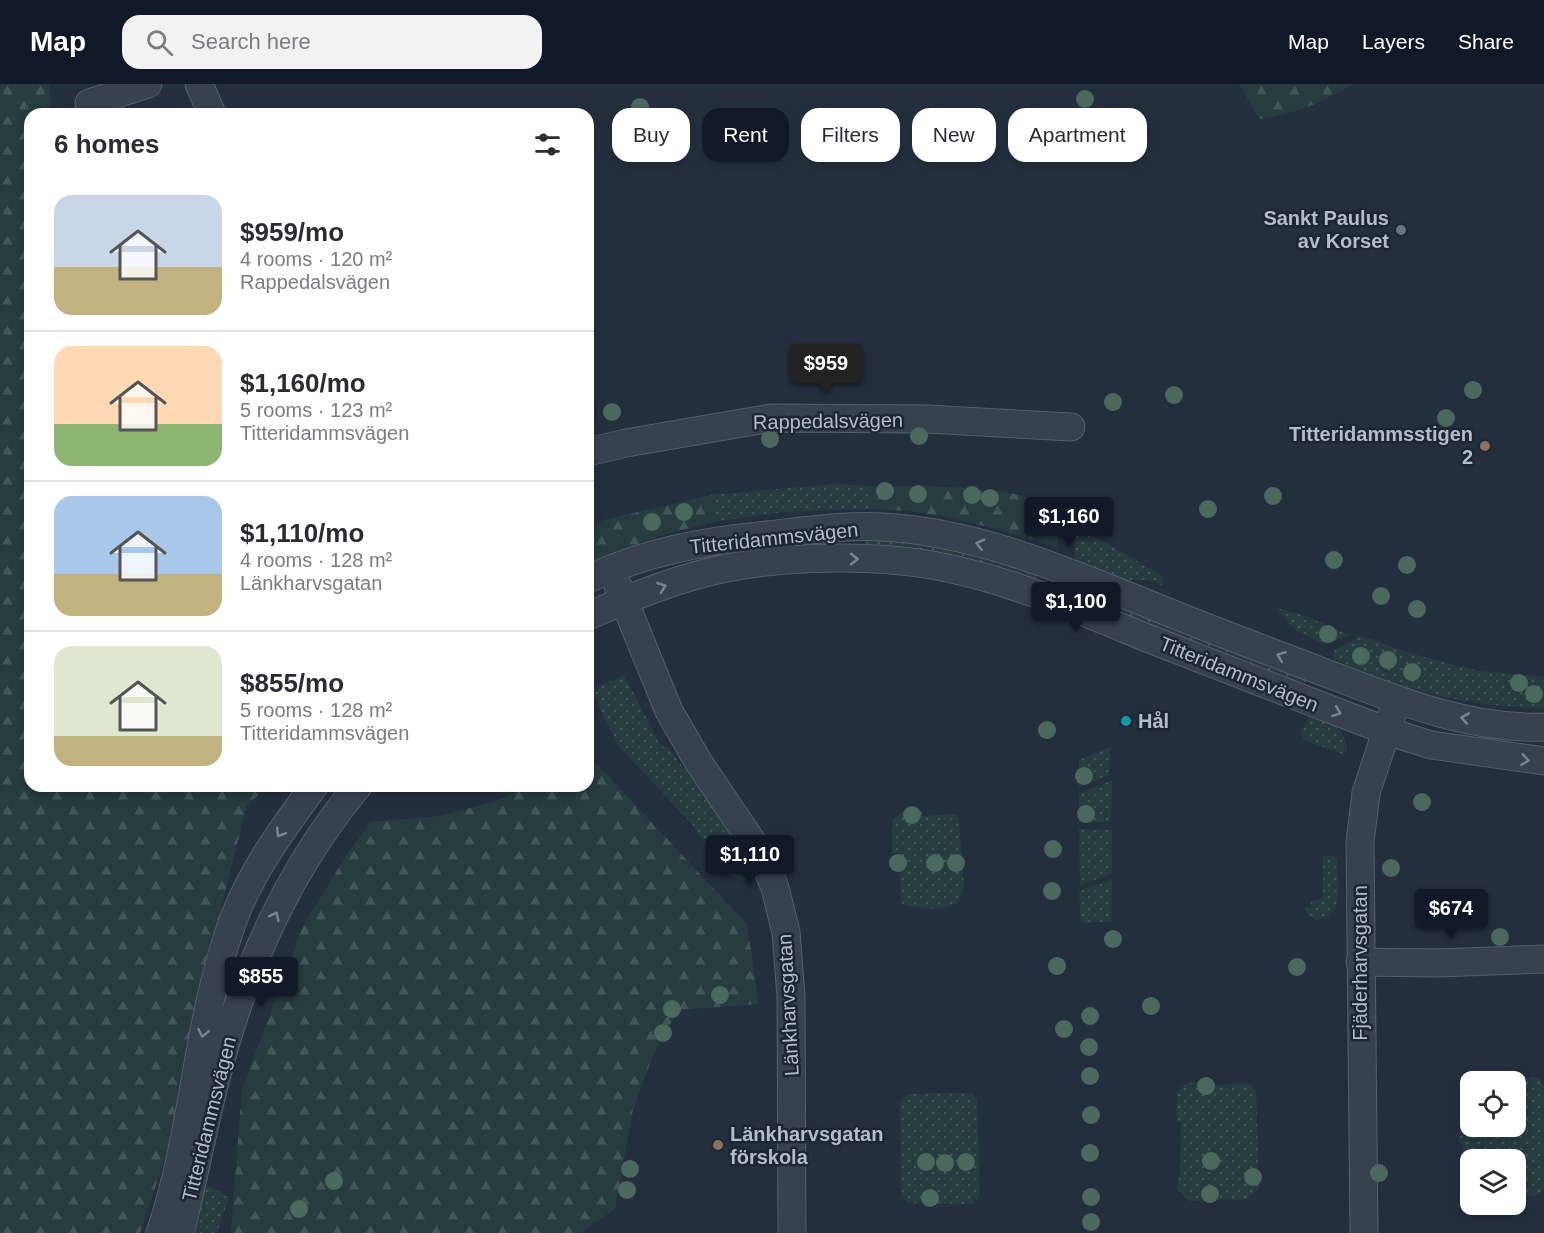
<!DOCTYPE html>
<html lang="en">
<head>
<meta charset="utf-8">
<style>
  :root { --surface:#fff; --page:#f2f2f3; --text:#2b2b33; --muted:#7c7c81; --line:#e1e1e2; --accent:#111827 }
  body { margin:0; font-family:Helvetica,sans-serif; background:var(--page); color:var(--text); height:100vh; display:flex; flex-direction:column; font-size:22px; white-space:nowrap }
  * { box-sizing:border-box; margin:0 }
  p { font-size:20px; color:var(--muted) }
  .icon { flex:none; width:33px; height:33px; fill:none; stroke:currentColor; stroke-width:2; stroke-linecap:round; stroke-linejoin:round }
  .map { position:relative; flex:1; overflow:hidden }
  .sheet { position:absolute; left:24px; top:24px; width:570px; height:684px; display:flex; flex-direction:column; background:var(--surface); border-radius:18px; box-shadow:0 3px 9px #0003 }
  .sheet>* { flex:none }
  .guide { position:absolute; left:612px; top:24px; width:570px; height:54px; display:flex; gap:12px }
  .controls { position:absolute; left:1460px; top:987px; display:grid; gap:12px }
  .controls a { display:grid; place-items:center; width:66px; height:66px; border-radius:12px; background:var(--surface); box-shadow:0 3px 9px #0003; font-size:30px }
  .price { position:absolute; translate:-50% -51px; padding:0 14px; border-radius:6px; background:var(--accent); color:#fff; font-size:20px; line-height:39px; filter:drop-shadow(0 2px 3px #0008) }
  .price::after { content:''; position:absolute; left:50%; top:36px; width:18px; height:14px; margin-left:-9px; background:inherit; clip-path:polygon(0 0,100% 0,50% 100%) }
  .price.active { background:#222; color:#fff }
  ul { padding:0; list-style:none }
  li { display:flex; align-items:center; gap:18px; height:150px; padding:0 30px }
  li+li { border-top:2px solid var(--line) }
  li span { display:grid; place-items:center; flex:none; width:168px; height:120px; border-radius:18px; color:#555 }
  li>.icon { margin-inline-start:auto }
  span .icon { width:72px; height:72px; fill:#fffc; stroke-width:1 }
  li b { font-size:26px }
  h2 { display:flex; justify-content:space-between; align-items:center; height:72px; padding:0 30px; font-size:26px }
  .pill { padding:0 21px; border-radius:18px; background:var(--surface); box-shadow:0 3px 9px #0003; font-size:21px; line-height:54px }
  .pill.active { background:var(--accent); color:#fff }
  header { display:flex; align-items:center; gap:36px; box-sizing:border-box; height:84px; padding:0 30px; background:var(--accent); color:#fff }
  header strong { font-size:28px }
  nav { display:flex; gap:33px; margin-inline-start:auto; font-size:21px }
  .search { width:420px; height:54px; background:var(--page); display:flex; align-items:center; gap:15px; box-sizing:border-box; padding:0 21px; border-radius:18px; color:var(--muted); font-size:22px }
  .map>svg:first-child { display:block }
  .grass { fill:url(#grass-dots); fill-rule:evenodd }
  .forest { fill:url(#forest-firs) }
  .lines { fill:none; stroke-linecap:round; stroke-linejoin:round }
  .minor-casing { stroke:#565f6c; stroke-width:29 }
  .minor { stroke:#38414e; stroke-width:27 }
  .tree { fill:#4b6a5d }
  .oneway { stroke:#7c8592 }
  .worship-dot { fill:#6b7280; stroke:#1d2633; stroke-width:2 }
  .education-dot { fill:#8d6e63; stroke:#1d2633; stroke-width:2 }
  .culture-dot { fill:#0f9aa8; stroke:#1d2633; stroke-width:2 }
  .labels { text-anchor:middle; stroke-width:5; stroke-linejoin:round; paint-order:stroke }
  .poi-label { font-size:20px; font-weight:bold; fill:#b4bcc9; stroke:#1d2633; text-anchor:end }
  .street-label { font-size:20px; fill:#b4bcc9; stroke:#1d2633 }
</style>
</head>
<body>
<header>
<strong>Map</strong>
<div class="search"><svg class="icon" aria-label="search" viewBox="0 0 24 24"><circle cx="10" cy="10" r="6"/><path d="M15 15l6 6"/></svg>Search here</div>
<nav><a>Map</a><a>Layers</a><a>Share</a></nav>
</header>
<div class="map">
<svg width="1544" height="1149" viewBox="0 0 1544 1149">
  <defs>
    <pattern id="grass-dots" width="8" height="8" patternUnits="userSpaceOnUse" patternTransform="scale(1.5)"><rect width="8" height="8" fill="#263c3f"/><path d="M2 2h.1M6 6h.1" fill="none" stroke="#435659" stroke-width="1.8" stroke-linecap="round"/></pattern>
    <pattern id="forest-firs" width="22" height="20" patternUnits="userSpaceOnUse" patternTransform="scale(1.5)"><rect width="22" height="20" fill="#263c3f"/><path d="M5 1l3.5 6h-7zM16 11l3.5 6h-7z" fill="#435659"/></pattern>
  </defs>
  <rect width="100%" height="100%" fill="#242f3e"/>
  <g class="grass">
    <path d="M836,400L868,402V425L784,428L718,437L711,411Z"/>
    <path d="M1084,446L1164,493L1162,501L1148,496H1126L1075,476L1074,457L1077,449Z"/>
    <path d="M875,455L928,460L1037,485L1036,502L867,465L866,457Z"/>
    <path d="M1099,512L1307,594L1302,606L1100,527Z"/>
    <path d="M1274,523L1308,533L1350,551L1324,560L1297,547Z"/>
    <path d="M1361,552L1409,569L1479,587L1544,593V624C1472,624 1397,605 1332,574L1335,566Z"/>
    <path d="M624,591L661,662L668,664C690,693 746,758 751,792L742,797L723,786L693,741L618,662L591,606Z"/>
    <path d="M1310,629C1331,638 1346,643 1347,668L1342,670L1302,655L1301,648Z"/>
    <path d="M1111,663L1109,691L1079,703V676Z"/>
    <path d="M1112,696L1111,738L1079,739V710Z"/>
    <path d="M903,727H922V732L956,730L959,735L964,801L958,819C941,827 918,826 901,819L899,769H892V736Z"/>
    <path d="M1079,745L1112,746V789L1080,802Z"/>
    <path d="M1323,772H1334L1337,776C1337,797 1346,834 1317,836L1310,833L1305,826L1306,823H1313L1310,818L1323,814Z"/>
    <path d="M1112,795L1111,838L1081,839L1079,807Z"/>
    <path d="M1475,991L1538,994L1544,1001V1105L1536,1112H1515V1076H1470V1108L1465,1105L1463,1060L1459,1058L1462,1003ZM1470,998H1515V1042H1470Z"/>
    <path d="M1213,998L1214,1001L1250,1000L1256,1007L1259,1105L1246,1115L1189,1117L1177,1104L1180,1089L1181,1041V1037H1177V1008L1187,999Z"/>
    <path d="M937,1009H972L977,1016L980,1111L972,1120L908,1119L901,1111L900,1017L909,1010Z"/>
    <path d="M204,1100L229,1113L217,1149H192Z"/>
  </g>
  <g class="forest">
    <path d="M0,0H49L52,30H30V702H268L246,723L199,918L174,1048L140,1149H0Z"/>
    <path d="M1239,0H1353C1321,19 1296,30 1259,35Z"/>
    <path d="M868,402C905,402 1027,400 1051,424C1063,435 1059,450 1057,464C995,444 933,425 868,425Z"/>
    <path d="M711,411L718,437L663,451L588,478V440Z"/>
    <path d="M595,678L747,840L759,920L678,926L652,974L633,1025L615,1125L581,1149H231L242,1005L303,842L347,770L371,738L440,732L490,719L532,702H588V681Z"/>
  </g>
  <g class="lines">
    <g class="minor-casing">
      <g id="minor">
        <path d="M199,0L212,30"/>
        <path d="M89,19L148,0"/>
        <path d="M588,368L626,359L771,334L927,335L1071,343"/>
        <path d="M588,495C644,468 705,457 767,451C805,447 844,441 882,443C982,448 1076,491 1168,528C1217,548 1268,567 1318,586C1389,613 1466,646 1544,643"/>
        <path d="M618,502L669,627L699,679L763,774L775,804L786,848L791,912L792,1149"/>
        <path d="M588,532C622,517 658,502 694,492C762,472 862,469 932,481C1005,494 1074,524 1142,552C1224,584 1305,616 1387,647L1431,661L1544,677"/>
        <path d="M1360,878L1437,879L1544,875"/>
        <path d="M160,1149C195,1047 196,936 234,834C252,786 284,743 314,702"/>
        <path d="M180,1149C193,1099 202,1048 215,998C242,891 287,787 358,702"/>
        <path d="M1364,1149L1360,758L1366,709L1392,630"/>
      </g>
    </g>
    <use href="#minor" class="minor"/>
  </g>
  <g class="tree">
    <circle cx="1085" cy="15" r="9"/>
    <circle cx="640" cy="23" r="9"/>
    <circle cx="1088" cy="47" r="9"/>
    <circle cx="1473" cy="306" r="9"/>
    <circle cx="1174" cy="311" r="9"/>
    <circle cx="1113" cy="318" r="9"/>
    <circle cx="612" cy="328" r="9"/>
    <circle cx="1446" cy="334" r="9"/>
    <circle cx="919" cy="352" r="9"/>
    <circle cx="770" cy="355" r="9"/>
    <circle cx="885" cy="407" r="9"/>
    <circle cx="918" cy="410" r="9"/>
    <circle cx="972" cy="411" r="9"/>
    <circle cx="1273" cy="412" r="9"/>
    <circle cx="990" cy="414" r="9"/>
    <circle cx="1208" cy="425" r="9"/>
    <circle cx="684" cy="428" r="9"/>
    <circle cx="652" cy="438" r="9"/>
    <circle cx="1334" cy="476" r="9"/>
    <circle cx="1407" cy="481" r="9"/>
    <circle cx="1381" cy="512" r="9"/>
    <circle cx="1417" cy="525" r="9"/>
    <circle cx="1328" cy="550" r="9"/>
    <circle cx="1361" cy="572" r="9"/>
    <circle cx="1388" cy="576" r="9"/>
    <circle cx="1412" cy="588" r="9"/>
    <circle cx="1519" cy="599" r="9"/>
    <circle cx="1534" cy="610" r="9"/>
    <circle cx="1047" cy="646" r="9"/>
    <circle cx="1084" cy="692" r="9"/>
    <circle cx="1422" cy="718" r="9"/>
    <circle cx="1086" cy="730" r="9"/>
    <circle cx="912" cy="731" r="9"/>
    <circle cx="1053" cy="765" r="9"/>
    <circle cx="898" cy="779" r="9"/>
    <circle cx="935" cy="779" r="9"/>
    <circle cx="956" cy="779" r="9"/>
    <circle cx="1391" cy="784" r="9"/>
    <circle cx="1052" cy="807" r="9"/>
    <circle cx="1500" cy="853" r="9"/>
    <circle cx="1113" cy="855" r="9"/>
    <circle cx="1057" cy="882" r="9"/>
    <circle cx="1297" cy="883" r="9"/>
    <circle cx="720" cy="911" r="9"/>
    <circle cx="1151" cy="922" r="9"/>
    <circle cx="672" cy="925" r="9"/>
    <circle cx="1090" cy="932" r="9"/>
    <circle cx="1064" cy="945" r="9"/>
    <circle cx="663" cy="949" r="9"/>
    <circle cx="1089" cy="963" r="9"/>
    <circle cx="1090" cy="992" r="9"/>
    <circle cx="1206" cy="1002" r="9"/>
    <circle cx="1091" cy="1031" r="9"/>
    <circle cx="1090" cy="1069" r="9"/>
    <circle cx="1211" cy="1077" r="9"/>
    <circle cx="926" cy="1078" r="9"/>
    <circle cx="966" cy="1078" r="9"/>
    <circle cx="945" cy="1079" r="9"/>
    <circle cx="630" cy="1085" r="9"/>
    <circle cx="1379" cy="1089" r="9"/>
    <circle cx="1253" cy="1093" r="9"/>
    <circle cx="334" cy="1097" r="9"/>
    <circle cx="627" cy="1106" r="9"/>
    <circle cx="1210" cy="1110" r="9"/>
    <circle cx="1091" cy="1113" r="9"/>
    <circle cx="930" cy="1114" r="9"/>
    <circle cx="299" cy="1125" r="9"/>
    <circle cx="1091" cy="1138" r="9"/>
  </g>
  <defs><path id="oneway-chevron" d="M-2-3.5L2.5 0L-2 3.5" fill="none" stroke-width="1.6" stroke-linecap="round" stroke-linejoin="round" transform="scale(1.5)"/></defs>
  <g class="oneway">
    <use href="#oneway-chevron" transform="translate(980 460) rotate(-166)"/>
    <use href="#oneway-chevron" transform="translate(854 475)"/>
    <use href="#oneway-chevron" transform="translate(662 503) rotate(-20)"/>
    <use href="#oneway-chevron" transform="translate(1281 572) rotate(-159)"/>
    <use href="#oneway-chevron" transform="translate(1337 628) rotate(21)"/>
    <use href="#oneway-chevron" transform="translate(1465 634) rotate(-170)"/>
    <use href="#oneway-chevron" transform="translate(1525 676) rotate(8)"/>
    <use href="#oneway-chevron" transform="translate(280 749) rotate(122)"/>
    <use href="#oneway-chevron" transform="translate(275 832) rotate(-63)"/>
    <use href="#oneway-chevron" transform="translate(203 949) rotate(101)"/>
  </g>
  <circle class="worship-dot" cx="1401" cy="146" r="6"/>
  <g class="education-dot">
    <circle cx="1485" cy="362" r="6"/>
    <circle cx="718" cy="1061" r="6"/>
  </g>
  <circle class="culture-dot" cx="1126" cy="637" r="6"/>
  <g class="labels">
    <g class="poi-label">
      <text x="1389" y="141">Sankt Paulus<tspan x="1389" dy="23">av Korset</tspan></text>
      <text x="1473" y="357">Titteridammsstigen<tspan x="1473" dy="23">2</tspan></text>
      <text x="1138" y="644" text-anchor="start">Hål</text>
      <text x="730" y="1057" text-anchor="start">Länkharvsgatan<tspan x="730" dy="23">förskola</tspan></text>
    </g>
    <g class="street-label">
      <text transform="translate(828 337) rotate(-1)" y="7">Rappedalsvägen</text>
      <text transform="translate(774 454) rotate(-6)" y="7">Titteridammsvägen</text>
      <text transform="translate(1239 590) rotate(22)" y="7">Titteridammsvägen</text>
      <text transform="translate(1360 879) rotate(-90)" y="7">Fjäderharvsgatan</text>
      <text transform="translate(788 921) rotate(-93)" y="7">Länkharvsgatan</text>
      <text transform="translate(209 1035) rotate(-76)" y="7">Titteridammsvägen</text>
    </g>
  </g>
</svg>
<div class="controls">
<a><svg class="icon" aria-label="locate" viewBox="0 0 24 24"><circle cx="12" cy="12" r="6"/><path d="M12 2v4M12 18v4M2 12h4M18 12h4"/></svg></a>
<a><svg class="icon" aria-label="layers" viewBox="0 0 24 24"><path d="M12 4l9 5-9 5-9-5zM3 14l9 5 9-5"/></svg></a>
</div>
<b class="price active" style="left:826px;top:311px">$959</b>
<b class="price" style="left:1069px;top:464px">$1,160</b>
<b class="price" style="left:1076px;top:549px">$1,100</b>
<b class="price" style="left:750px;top:802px">$1,110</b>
<b class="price" style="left:1451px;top:856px">$674</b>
<b class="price" style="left:261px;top:924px">$855</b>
<div class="guide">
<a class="pill">Buy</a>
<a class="pill active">Rent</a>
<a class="pill">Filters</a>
<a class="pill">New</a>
<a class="pill">Apartment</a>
</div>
<section class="sheet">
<h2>6 homes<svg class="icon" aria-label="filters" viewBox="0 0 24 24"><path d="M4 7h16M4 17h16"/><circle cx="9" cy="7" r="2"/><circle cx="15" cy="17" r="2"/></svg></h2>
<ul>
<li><span style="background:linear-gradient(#c9d6e8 60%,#c2b280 0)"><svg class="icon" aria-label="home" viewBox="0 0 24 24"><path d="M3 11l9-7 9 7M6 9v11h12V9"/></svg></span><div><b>$959/mo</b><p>4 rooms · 120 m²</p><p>Rappedalsvägen</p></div></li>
<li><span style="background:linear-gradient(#ffd9b3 65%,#8fb573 0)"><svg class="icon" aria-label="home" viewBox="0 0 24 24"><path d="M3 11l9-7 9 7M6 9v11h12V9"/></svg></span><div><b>$1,160/mo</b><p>5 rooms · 123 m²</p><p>Titteridammsvägen</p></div></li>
<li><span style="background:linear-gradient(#a9c7e8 65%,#c2b280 0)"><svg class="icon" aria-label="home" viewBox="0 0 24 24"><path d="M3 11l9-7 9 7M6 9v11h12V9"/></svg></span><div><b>$1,110/mo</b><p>4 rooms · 128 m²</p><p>Länkharvsgatan</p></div></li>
<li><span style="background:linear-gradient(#dfe7d0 75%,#c2b280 0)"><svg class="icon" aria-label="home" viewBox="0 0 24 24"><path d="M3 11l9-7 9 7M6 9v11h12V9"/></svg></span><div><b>$855/mo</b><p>5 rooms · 128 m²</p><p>Titteridammsvägen</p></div></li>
</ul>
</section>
</div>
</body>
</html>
